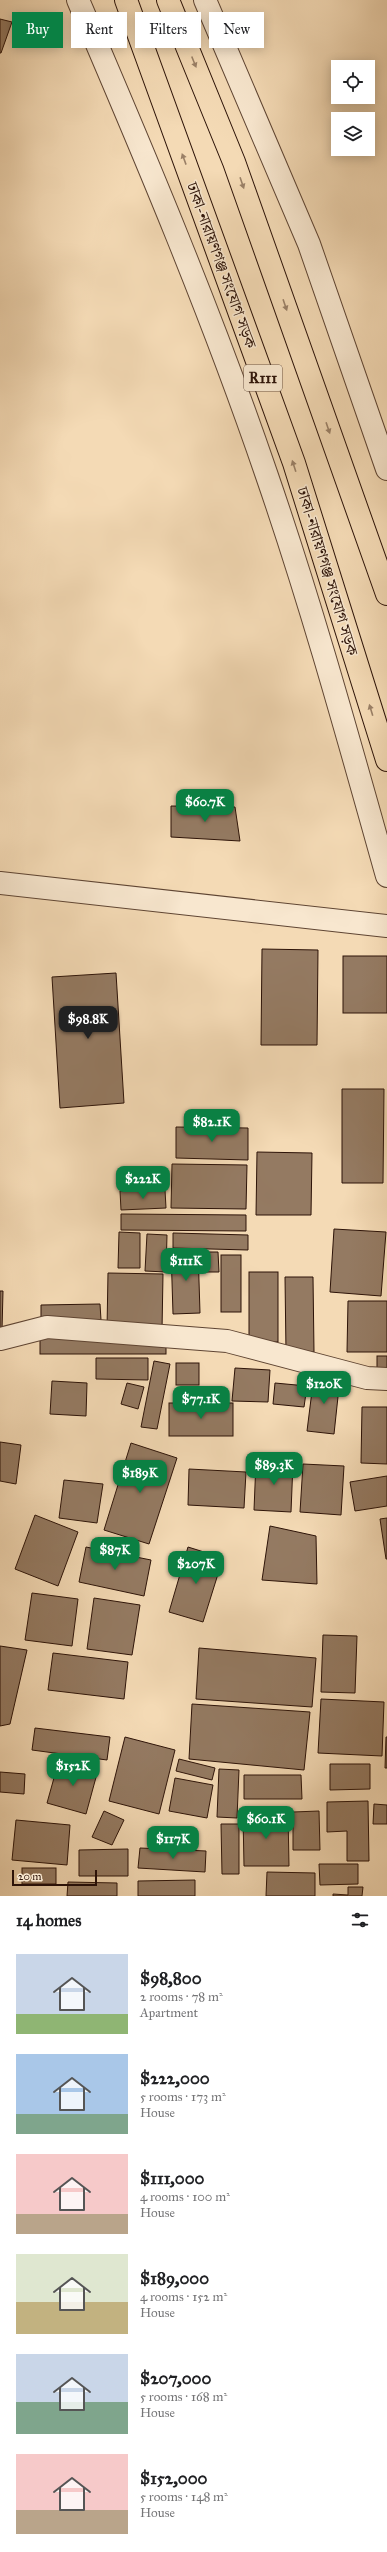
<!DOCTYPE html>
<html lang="en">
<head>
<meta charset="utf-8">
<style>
  :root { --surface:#fff; --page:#f6f6f6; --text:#202124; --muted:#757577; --accent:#0b8043 }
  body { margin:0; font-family:"IM FELL Great Primer","Noto Serif Bengali",serif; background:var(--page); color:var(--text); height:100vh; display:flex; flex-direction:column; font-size:15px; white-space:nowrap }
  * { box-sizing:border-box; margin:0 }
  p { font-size:13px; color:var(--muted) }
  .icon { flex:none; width:22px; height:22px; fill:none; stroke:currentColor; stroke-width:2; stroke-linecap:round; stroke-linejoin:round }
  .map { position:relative; height:1896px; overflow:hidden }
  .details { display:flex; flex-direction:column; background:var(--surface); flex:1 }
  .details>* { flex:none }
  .top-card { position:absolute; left:12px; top:12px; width:363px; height:36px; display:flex; gap:8px }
  .controls { position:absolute; left:331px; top:60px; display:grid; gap:8px }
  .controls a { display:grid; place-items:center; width:44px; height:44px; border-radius:0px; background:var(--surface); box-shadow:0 2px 10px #0003; font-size:20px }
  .scale { position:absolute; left:12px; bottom:10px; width:85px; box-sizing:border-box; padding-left:4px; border:2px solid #2d1308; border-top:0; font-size:11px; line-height:14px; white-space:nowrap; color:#2d1308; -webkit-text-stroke:3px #f8e7cf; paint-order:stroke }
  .price { position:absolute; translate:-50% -34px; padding:0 9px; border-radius:8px; background:var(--accent); color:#fff; font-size:13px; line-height:26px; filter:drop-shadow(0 1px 2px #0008) }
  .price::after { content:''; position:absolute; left:50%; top:24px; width:12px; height:9px; margin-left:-6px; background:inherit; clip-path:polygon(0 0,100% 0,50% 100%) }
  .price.selected { background:#222; color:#fff }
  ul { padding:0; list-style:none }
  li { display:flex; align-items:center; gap:12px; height:100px; padding:0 16px }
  li span { display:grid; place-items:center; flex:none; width:112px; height:80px; border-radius:0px; color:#555 }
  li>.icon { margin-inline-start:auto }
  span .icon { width:48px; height:48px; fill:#fffc; stroke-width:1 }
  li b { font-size:17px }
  h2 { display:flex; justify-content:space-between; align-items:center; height:48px; padding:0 16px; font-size:17px }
  .tag { padding:0 14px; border-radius:0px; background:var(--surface); box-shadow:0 2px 10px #0003; font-size:14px; line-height:36px }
  .tag.selected { background:var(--accent); color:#fff }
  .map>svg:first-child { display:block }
  .building { fill:#947a62; stroke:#2d1308 }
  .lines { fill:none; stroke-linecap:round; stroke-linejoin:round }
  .minor-casing { stroke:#5f4533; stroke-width:24 }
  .major-casing { stroke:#2d1308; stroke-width:24 }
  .minor { stroke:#f8e7cf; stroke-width:22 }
  .major { stroke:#f4dab5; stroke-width:22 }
  .oneway { fill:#9a8067 }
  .labels { text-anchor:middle; stroke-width:3; stroke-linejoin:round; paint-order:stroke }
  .shield { fill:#f8e7cf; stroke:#6a5344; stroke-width:1 }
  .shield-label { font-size:15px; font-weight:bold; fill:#2d1308 }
  .street-label { font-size:16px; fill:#2d1308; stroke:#f8e7cf }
</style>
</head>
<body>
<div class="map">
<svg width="387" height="1896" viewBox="0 0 387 1896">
  <rect width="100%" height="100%" fill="#f4dab5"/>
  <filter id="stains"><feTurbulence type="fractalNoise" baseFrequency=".005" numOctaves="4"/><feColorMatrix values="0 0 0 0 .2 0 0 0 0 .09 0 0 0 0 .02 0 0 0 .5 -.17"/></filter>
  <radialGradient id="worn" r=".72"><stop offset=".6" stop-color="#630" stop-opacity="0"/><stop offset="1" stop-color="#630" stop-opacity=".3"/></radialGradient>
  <g class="building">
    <path d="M0,19L12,22L1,53H0Z"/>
    <path d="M171,806L235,807L240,841L171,837Z"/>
    <path d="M262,949L318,950L317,1045H261Z"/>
    <rect x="343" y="956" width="44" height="57"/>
    <path d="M116,973L124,1103L60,1108L52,977Z"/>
    <path d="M342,1089H384L383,1183H342Z"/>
    <path d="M176,1127L248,1128V1160L176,1158Z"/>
    <path d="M257,1152L312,1153L311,1215H256Z"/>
    <path d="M172,1164L247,1165L246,1209L171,1208Z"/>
    <path d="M165,1190L166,1208L121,1210L120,1191Z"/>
    <path d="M121,1214L246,1215V1231L121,1230Z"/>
    <path d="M334,1229L386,1232L381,1296L330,1292Z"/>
    <path d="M119,1232L140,1233V1268H118Z"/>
    <path d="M173,1233L248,1235V1250L173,1248Z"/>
    <path d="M147,1234L167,1235L166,1272L145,1271Z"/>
    <path d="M198,1249L200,1313L173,1314L171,1250Z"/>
    <path d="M202,1252H218L219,1272H202Z"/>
    <rect x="221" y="1255" width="20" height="57"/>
    <rect x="249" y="1272" width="29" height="70"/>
    <path d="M108,1273L163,1274L162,1330L107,1329Z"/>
    <path d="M285,1277H313L314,1352H286Z"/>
    <path d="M0,1291H3L2,1330H0Z"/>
    <path d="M348,1301H387V1352H347Z"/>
    <path d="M100,1304L101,1320L41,1321V1305Z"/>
    <rect x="40" y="1336" width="126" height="18"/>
    <rect x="377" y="1356" width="10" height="21"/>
    <path d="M96,1358H148V1380L96,1379Z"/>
    <path d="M154,1361L170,1364L157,1429L141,1427Z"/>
    <rect x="176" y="1363" width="23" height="22"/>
    <path d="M235,1368L270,1370L268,1402L232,1401Z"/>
    <path d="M314,1375L340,1378L334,1434L307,1431Z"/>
    <path d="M52,1381L87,1383L86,1416L50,1414Z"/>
    <path d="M127,1383L144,1387L138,1409L121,1404Z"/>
    <path d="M275,1383L307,1386L304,1407L273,1404Z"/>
    <rect x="169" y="1403" width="64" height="33"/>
    <path d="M362,1407H387V1464L361,1463Z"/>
    <path d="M0,1442L21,1445L16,1484L0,1481Z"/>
    <path d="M131,1443L177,1458L149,1544L104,1530Z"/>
    <path d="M256,1461L293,1463L291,1512L254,1510Z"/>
    <path d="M303,1464L344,1466L341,1515L300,1512Z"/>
    <path d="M189,1469L246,1472L244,1508L188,1505Z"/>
    <path d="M387,1476V1506L355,1511L350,1482Z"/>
    <path d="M64,1480L103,1484L97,1523L59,1518Z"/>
    <path d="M35,1515L78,1532L58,1586L15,1569Z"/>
    <path d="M387,1518V1559H386L380,1519Z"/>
    <path d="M270,1526L316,1536L317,1584L262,1580Z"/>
    <path d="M86,1547L151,1560L144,1596L79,1582Z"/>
    <path d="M188,1547L223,1558L203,1622L169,1612Z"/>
    <path d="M32,1593L78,1599L72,1646L25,1640Z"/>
    <path d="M94,1598L140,1605L132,1655L87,1649Z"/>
    <path d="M323,1635L357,1636L355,1693L321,1692Z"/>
    <path d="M0,1646L27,1650L10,1724L0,1726Z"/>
    <path d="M199,1648L316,1658L312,1707L196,1699Z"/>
    <path d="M53,1653L128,1662L124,1699L48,1690Z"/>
    <path d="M321,1699L384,1702L382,1756L318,1753Z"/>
    <path d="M192,1704L310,1712L304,1770L189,1759Z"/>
    <path d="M35,1728L110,1737L107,1760L32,1750Z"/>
    <path d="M125,1737L175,1750L159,1814L109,1801Z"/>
    <path d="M386,1737H387V1768H385Z"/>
    <path d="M179,1759L215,1768L212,1780L176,1771Z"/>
    <path d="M59,1760L98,1770L86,1814L47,1803Z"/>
    <path d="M330,1764H370V1789L330,1790Z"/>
    <path d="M219,1769L239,1770L237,1818L217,1817Z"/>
    <path d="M0,1772L25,1774L24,1794L0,1792Z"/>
    <path d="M244,1775H301L302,1799H244Z"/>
    <path d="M175,1778L213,1785L207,1818L169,1811Z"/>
    <path d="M368,1801L369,1861H347V1831L327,1832V1802Z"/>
    <path d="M374,1804L387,1805V1824H373Z"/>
    <path d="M104,1811L124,1820L112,1845L92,1837Z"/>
    <path d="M319,1811L320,1850H293V1812Z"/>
    <path d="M288,1814L289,1866H244L243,1815Z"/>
    <path d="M16,1820L70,1825L67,1865L12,1860Z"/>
    <path d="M221,1824H239V1874H222Z"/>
    <path d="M140,1848L206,1851L205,1872L138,1868Z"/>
    <path d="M128,1849V1876H79V1850Z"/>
    <path d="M319,1864H358V1884L320,1885Z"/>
    <rect x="22" y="1868" width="34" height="16"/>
    <path d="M267,1872L315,1873V1896H266Z"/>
    <path d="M195,1880V1896H138V1881Z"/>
    <path d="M68,1882L117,1883V1896H67Z"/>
    <path d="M348,1887H363L362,1896H333V1894L348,1895Z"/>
  </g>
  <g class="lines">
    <g class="minor-casing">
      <g id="minor">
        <path d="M78,0C145,156 211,312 266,473C312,606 349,741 387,876"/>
        <path d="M205,0L309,244L387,469"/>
        <path d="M0,883L387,926"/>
        <path d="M0,1339L47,1327L227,1341L367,1378L387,1379"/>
      </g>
    </g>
    <g class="major-casing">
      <g id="major">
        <path d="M126,0L294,463L387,760"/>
        <path d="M168,0L234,162L387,594"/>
      </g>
    </g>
    <use href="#minor" class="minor"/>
    <use href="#major" class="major"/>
  </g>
  <defs><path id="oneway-solid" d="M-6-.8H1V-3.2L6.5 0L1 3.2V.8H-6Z"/></defs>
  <g class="oneway">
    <use href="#oneway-solid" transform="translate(194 62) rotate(68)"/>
    <use href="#oneway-solid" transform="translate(184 159) rotate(-110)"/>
    <use href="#oneway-solid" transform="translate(242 183) rotate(71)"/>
    <use href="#oneway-solid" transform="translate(285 305) rotate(71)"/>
    <use href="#oneway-solid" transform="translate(328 428) rotate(71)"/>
    <use href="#oneway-solid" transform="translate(294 466) rotate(-108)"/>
    <use href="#oneway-solid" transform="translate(371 710) rotate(-107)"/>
  </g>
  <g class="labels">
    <rect class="shield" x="244" y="365" width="38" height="26" rx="3"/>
    <g class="shield-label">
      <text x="263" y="383">R111</text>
    </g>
    <g class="street-label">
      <text transform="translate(222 265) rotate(70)" y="6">ঢাকা-নারায়ণগঞ্জ সংযোগ সড়ক</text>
      <text transform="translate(328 571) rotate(73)" y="6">ঢাকা-নারায়ণগঞ্জ সংযোগ সড়ক</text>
    </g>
  </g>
  <rect width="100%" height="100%" filter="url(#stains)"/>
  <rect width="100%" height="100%" fill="url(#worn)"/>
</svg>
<div class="controls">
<a><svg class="icon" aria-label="locate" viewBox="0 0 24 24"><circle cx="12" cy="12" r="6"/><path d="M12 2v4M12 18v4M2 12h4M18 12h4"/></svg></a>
<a><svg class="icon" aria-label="layers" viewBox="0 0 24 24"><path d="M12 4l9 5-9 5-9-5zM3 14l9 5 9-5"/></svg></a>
</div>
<div class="scale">20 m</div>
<b class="price" style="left:205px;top:823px">$60.7K</b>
<b class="price selected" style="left:88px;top:1040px">$98.8K</b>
<b class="price" style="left:212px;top:1143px">$82.1K</b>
<b class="price" style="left:143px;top:1200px">$222K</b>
<b class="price" style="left:186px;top:1282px">$111K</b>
<b class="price" style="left:324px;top:1405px">$120K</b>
<b class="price" style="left:201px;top:1420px">$77.1K</b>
<b class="price" style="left:274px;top:1486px">$89.3K</b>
<b class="price" style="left:140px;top:1494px">$189K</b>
<b class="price" style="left:115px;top:1571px">$87K</b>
<b class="price" style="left:196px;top:1585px">$207K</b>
<b class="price" style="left:73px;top:1787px">$152K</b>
<b class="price" style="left:266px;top:1840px">$60.1K</b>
<b class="price" style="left:173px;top:1860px">$117K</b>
<div class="top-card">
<a class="tag selected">Buy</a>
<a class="tag">Rent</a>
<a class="tag">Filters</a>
<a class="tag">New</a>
</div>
</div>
<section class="details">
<h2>14 homes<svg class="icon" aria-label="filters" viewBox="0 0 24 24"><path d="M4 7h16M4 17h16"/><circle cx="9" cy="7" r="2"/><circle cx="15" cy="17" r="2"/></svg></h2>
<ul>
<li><span style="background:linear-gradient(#c9d6e8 75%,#8fb573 0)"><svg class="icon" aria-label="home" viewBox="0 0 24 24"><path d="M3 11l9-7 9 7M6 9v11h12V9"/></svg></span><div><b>$98,800</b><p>2 rooms · 78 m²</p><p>Apartment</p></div></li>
<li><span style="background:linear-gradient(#a9c7e8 75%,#7fa58c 0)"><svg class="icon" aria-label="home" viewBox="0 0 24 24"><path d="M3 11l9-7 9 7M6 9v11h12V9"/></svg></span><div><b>$222,000</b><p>5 rooms · 173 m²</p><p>House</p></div></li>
<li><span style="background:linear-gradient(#f6c9c9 75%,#b9a48a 0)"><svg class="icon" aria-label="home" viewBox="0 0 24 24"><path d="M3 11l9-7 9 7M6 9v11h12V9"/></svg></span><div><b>$111,000</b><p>4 rooms · 100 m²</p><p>House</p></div></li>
<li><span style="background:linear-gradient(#dfe7d0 60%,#c2b280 0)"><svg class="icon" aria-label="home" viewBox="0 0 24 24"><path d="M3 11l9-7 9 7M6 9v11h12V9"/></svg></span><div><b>$189,000</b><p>4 rooms · 152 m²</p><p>House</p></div></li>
<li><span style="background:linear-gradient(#c9d6e8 60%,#7fa58c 0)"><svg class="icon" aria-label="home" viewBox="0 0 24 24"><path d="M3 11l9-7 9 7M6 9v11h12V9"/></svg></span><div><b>$207,000</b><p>5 rooms · 168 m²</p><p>House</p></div></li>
<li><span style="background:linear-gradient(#f6c9c9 70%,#b9a48a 0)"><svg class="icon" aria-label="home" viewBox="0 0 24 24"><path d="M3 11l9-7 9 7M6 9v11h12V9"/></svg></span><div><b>$152,000</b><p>5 rooms · 148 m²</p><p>House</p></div></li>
</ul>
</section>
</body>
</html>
